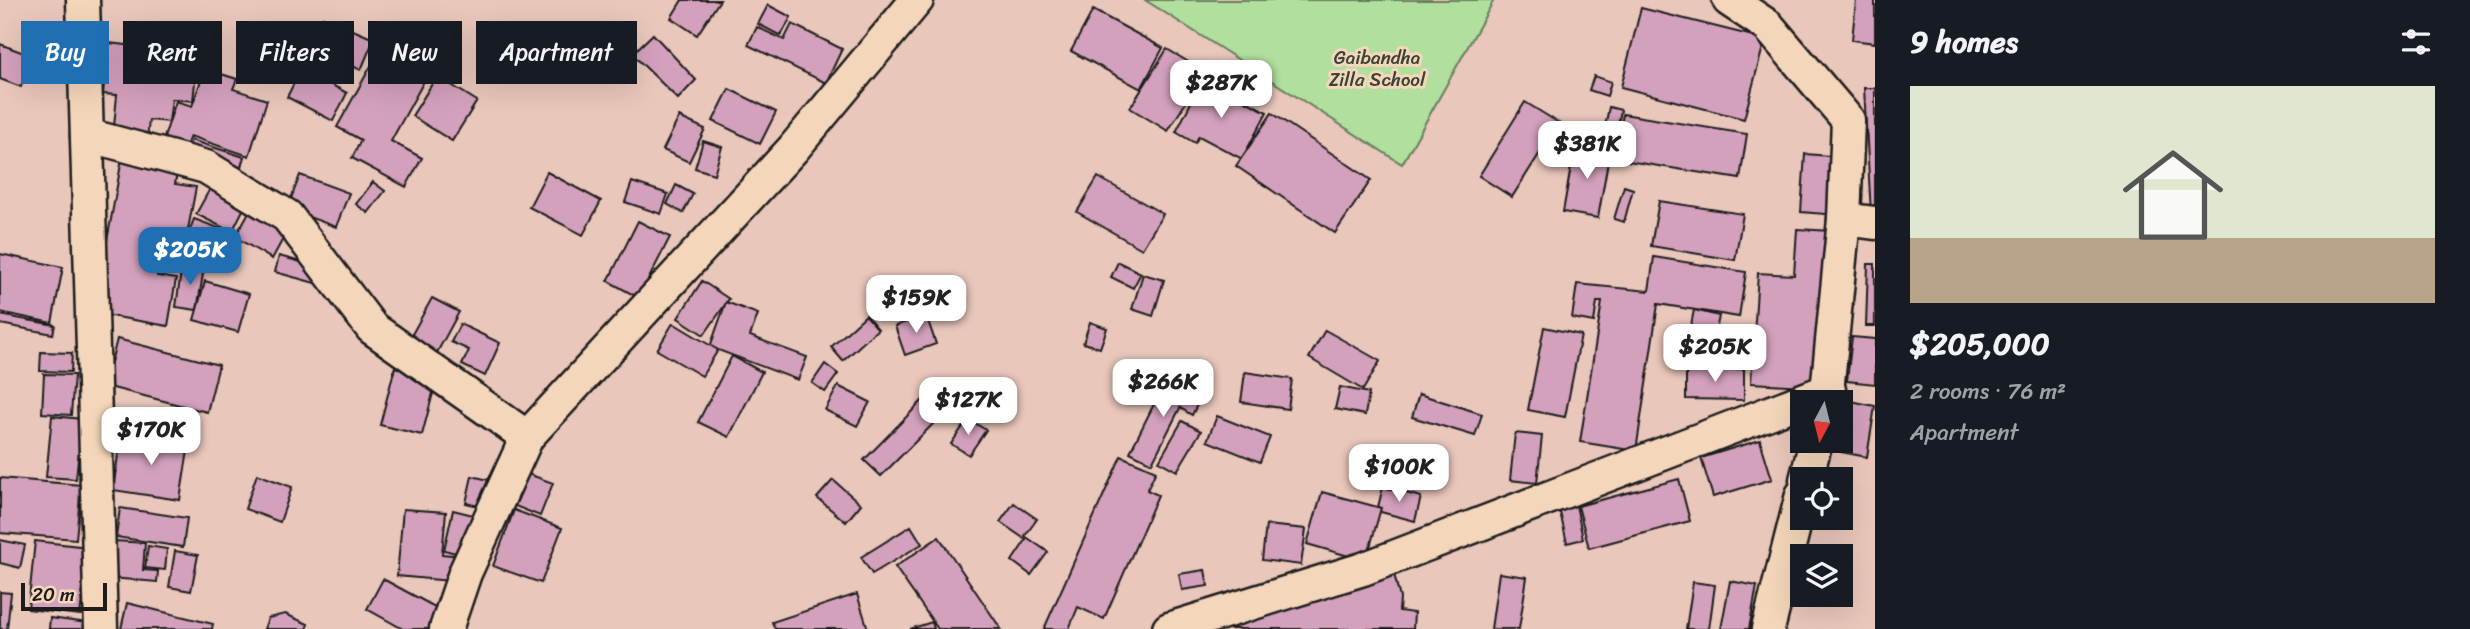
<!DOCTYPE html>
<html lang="en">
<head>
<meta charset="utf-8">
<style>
  :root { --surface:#171b24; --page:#242831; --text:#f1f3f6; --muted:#9ea1a6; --accent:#1f6fb2 }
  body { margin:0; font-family:Sriracha,sans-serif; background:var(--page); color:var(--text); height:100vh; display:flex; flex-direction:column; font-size:26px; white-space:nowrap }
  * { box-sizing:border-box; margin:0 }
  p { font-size:23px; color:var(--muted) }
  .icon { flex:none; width:38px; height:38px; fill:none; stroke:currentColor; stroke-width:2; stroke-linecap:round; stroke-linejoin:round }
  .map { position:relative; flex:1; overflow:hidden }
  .panel { display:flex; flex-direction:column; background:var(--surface); width:595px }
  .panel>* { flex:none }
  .banner { position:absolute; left:21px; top:21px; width:665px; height:63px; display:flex; gap:14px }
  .needle { width:46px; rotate:187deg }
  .buttons { position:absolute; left:1790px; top:390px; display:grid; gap:14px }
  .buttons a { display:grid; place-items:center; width:63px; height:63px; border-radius:0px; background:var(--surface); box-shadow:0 7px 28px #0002; font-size:35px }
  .scale { position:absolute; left:21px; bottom:18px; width:86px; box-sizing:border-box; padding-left:7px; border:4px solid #1c1c1c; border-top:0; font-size:19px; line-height:24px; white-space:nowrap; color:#1c1c1c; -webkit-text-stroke:5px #f4d7ba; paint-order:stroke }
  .price { position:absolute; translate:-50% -60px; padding:0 16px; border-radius:14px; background:#fff; color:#222; font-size:23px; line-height:46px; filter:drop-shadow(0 2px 4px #0008) }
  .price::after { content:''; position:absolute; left:50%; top:42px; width:21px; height:16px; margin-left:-10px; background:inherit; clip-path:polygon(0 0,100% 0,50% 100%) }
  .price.on { background:var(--accent); color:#fff }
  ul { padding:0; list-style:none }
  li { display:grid; align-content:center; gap:14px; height:371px; padding:0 35px }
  li span { display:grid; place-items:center; height:217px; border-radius:0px; color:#555 }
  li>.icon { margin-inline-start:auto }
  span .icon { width:126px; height:126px; fill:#fffc; stroke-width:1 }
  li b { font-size:30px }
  h2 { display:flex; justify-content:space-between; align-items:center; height:84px; padding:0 35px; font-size:30px }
  .tag { padding:0 24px; border-radius:0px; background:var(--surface); box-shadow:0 7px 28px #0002; font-size:24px; line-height:63px }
  .tag.on { background:var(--accent); color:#fff }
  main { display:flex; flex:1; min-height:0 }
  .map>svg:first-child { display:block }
  .green { fill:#b0df9e; stroke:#667e5d; stroke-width:2 }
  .building { fill:#d4a1bd; stroke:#1c1c1c; stroke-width:2 }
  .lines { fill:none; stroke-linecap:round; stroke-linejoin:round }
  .minor-casing { stroke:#1c1c1c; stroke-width:37 }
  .minor { stroke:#f4d7ba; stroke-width:32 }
  .labels { text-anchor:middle; stroke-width:6; stroke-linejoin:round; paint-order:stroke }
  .park-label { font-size:19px; fill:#3a4336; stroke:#f4d7ba }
</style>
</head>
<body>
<main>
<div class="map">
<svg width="1875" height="629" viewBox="0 0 1875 629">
  <rect width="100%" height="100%" fill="#eac7bb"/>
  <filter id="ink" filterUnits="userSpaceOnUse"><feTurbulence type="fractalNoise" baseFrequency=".0143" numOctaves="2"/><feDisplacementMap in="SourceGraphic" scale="14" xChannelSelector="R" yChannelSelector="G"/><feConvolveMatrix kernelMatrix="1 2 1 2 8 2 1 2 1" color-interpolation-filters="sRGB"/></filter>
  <g filter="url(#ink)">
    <path class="green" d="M1145,0H1494L1402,164Z"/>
    <g class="building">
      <path d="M682,0H720L697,35L671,18Z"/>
      <path d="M1856,0H1875V43L1852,40Z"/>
      <path d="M768,5L791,17L781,36L758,24Z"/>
      <path d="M1641,8L1765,39L1744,119L1621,87Z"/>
      <path d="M1093,10L1163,48L1141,89L1071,51Z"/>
      <path d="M323,17L374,39L361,70L309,47Z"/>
      <path d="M792,24L842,49L826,83L748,45L757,27L784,40Z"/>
      <path d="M653,34L696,80L678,99L632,54Z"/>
      <path d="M387,37L434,63L391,141L422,158L406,187L352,158L361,140L337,127Z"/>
      <path d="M108,43L198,53L193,101L172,99L169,122L149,120L147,140L113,137L117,95L103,94Z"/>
      <path d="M0,44L32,56L21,87L0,79Z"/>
      <path d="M1167,49L1205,72L1168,131L1130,108Z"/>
      <path d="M205,69L237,79L233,89L267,100L249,156L190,136L183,154L161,147L176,101L192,106Z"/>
      <path d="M301,69L347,93L333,121L287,97Z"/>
      <path d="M437,76L477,101L452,141L412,116Z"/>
      <path d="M1594,76L1611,82L1607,96L1589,90Z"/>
      <path d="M1203,79L1267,112L1242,159L1199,136L1195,143L1176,132Z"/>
      <path d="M1864,88H1875V214H1871Z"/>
      <path d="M729,89L776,112L760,144L713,121Z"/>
      <path d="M1525,102L1559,123L1512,197L1479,176Z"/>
      <path d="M1609,107L1621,110L1613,149L1601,147Z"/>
      <path d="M1272,113L1371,180L1335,233L1236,166Z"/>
      <path d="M1623,114L1747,134L1740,179L1615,159Z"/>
      <path d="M679,117L705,129L689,162L663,150Z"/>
      <path d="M191,140L244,157L240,170L187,153Z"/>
      <path d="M703,141L722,147L714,174L695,168Z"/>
      <path d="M1575,144L1610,150L1598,218L1563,212Z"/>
      <path d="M123,153L179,163L175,184L196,187L183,256L161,252L157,276L176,279L168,326L94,313Z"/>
      <path d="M1805,154L1842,157L1838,215L1801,212Z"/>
      <path d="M547,172L601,201L583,235L529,207Z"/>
      <path d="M300,175L349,193L336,227L287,209Z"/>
      <path d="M1098,177L1163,214L1142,249L1077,212Z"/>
      <path d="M373,182L385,191L368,213L356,204Z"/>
      <path d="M632,182L668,194L661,214L625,202Z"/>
      <path d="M212,185L247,202L232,232L196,214Z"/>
      <path d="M676,185L693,194L683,213L667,204Z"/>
      <path d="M1624,186L1633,189L1624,222L1614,219Z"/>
      <path d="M1659,201L1743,214L1735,260L1651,246Z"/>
      <path d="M253,205L290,226L272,259L235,237Z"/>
      <path d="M194,219L224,230L211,266L181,254Z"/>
      <path d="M638,221L670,237L639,298L608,281Z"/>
      <path d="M1797,229L1832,231L1822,387L1751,383L1758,273L1794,275Z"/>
      <path d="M0,254L63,267L52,323L0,312Z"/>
      <path d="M279,256L319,267L315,283L275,272Z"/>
      <path d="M1654,257L1746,272L1739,317L1658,304L1636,451L1580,442L1602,302H1597L1594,322L1572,318L1577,284L1649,291Z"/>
      <path d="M1118,262L1141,273L1133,288L1111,277Z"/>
      <path d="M182,264L204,268L197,310L176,307Z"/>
      <path d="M1868,264H1875V326H1866Z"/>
      <path d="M1143,274L1164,280L1153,316L1132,309Z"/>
      <path d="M205,281L249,294L238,332L194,320Z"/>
      <path d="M702,281L729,299L704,335L678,318Z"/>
      <path d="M432,298L459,312L433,360L406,345Z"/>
      <path d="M726,302L758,314L750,336L807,357L798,380L710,347Z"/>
      <path d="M1694,310L1719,316L1714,341L1689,335Z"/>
      <path d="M0,315L55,325L53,334L0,324Z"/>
      <path d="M866,315L878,329L843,361L831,347Z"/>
      <path d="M926,315L936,344L905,355L895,326Z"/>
      <path d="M1090,322L1107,328L1100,348L1083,343Z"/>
      <path d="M673,323L718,350L702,376L657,350Z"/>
      <path d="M460,324L500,343L485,376L462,365L469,350L451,342Z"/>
      <path d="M1544,327L1581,335L1565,417L1528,410Z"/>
      <path d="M1325,330L1380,361L1363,390L1309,358Z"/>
      <path d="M1852,337L1875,339V384L1847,381Z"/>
      <path d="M117,339L219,365L207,412L105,386Z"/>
      <path d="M41,352L72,353L71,372L40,371Z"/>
      <path d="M732,356L762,372L729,437L698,422Z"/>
      <path d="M825,364L838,374L825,392L812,383Z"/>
      <path d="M395,367L437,378L422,435L380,425Z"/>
      <path d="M1686,368L1744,369V400L1686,399Z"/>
      <path d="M1245,372L1292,379L1288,409L1241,402Z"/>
      <path d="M44,374L74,375L71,415L42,413Z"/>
      <path d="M1166,380L1201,397L1192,415L1180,408L1152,463L1130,452Z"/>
      <path d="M838,386L870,402L857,426L825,410Z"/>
      <path d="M1340,387L1369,393L1365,415L1335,409Z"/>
      <path d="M1419,394L1482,414L1475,436L1412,417Z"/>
      <path d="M923,400L940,417L881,476L864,460Z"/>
      <path d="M1851,401L1875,406L1867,457L1841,452Z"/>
      <path d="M52,416L82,419L76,479L46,477Z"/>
      <path d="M1217,416L1270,437L1260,462L1207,441Z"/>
      <path d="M968,419L986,430L969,455L951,444Z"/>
      <path d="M1182,421L1201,431L1177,471L1159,461Z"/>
      <path d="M1515,433L1542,436L1537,483L1510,480Z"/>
      <path d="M121,434L189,444L180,500L113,490Z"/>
      <path d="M1760,440L1772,479L1713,497L1701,458Z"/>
      <path d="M1121,456L1156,471L1147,490L1158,495L1104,619L1078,607L1069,629H1044Z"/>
      <path d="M257,474L292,487L280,522L245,509Z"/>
      <path d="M528,474L553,483L540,516L515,506Z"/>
      <path d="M472,476L497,482L491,509L466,503Z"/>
      <path d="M0,478L81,485L76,539L0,533Z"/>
      <path d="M1679,479L1690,521L1589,548L1578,506Z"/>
      <path d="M833,480L861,504L846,522L817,498Z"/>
      <path d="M1383,487L1421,497L1415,521L1377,511Z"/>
      <path d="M1322,492L1381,508L1366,561L1307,544Z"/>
      <path d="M1014,503L1037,519L1025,536L1048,552L1031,575L1012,561L1026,540L1000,522Z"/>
      <path d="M1576,505L1583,539L1567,543L1559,508Z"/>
      <path d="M120,508L187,518L183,547L116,537Z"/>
      <path d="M403,509L446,512L442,554L463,556L461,582L397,576Z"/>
      <path d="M453,510L481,517L472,557L444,550Z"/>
      <path d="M514,510L562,528L541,583L493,566Z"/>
      <path d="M1266,525L1306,529L1301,565L1262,560Z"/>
      <path d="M911,526L922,544L872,574L861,557Z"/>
      <path d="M939,537L1001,629H938L895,567Z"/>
      <path d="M0,540L25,545L20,568L0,563Z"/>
      <path d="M35,541L88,547L80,615L28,609Z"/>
      <path d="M115,541L145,543L143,570L158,571L157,582L111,578Z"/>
      <path d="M148,546L167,549L165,570L145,568Z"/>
      <path d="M175,551L198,555L191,591L169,587Z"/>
      <path d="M1205,570L1208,586L1182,590L1179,574Z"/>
      <path d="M1388,573L1394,574L1400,598L1399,611L1414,613L1413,629H1212L1279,613L1247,610Z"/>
      <path d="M1499,573L1527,577L1519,629H1491Z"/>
      <path d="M383,579L448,614L440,629H403L367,609Z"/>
      <path d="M1730,581L1757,586L1749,629H1721Z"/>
      <path d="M1693,582L1715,585L1709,629H1686Z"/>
      <path d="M0,592L11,593L7,629H0Z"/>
      <path d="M857,594L868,629H775L772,622Z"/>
      <path d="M127,603L213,624L212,629H121Z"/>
      <path d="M285,614L308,624L306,629H264L268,618Z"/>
      <path d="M50,618L95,624V629H49Z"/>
      <path d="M932,622L934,629H910Z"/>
    </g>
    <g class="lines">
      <g class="minor-casing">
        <g id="minor">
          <path d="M83,0L101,629"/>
          <path d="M1729,0L1768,26L1848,120L1844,219L1826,402"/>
          <path d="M87,135L206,167L287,216L372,328L527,437"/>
          <path d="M1844,219L1875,223"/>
          <path d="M1806,480L1816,441"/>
          <path d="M446,629L465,573L527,437L793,149L917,0"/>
          <path d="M1169,629L1363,569L1829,390"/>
          <path d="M1768,629L1802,495"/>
        </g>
      </g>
      <use href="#minor" class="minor"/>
    </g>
  </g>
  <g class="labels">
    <g class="park-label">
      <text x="1377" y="64">Gaibandha<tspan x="1377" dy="22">Zilla School</tspan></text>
    </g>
  </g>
</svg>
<div class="buttons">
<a><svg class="needle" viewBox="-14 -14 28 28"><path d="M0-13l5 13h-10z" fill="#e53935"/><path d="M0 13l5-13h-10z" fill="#9ea1a6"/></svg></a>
<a><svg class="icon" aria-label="locate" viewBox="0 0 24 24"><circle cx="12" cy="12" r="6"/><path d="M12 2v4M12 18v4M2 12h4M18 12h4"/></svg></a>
<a><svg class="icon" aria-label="layers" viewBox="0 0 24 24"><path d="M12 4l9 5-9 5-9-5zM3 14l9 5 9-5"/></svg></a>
</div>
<div class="scale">20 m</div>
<b class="price" style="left:1221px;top:120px">$287K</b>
<b class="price" style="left:1587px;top:181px">$381K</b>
<b class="price on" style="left:190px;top:287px">$205K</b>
<b class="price" style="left:916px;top:335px">$159K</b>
<b class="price" style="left:1715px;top:384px">$205K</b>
<b class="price" style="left:1163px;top:419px">$266K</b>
<b class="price" style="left:968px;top:437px">$127K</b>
<b class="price" style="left:151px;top:467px">$170K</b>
<b class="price" style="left:1399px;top:504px">$100K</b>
<div class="banner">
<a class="tag on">Buy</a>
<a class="tag">Rent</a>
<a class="tag">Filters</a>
<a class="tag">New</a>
<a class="tag">Apartment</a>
</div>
</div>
<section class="panel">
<h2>9 homes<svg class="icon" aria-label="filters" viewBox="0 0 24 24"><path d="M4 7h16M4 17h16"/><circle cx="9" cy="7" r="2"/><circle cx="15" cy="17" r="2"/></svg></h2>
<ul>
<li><span style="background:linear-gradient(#dfe7d0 70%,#b9a48a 0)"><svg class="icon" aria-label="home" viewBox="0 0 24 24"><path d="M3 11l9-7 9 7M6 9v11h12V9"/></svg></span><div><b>$205,000</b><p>2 rooms · 76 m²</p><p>Apartment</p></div></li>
</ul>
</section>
</main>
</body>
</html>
